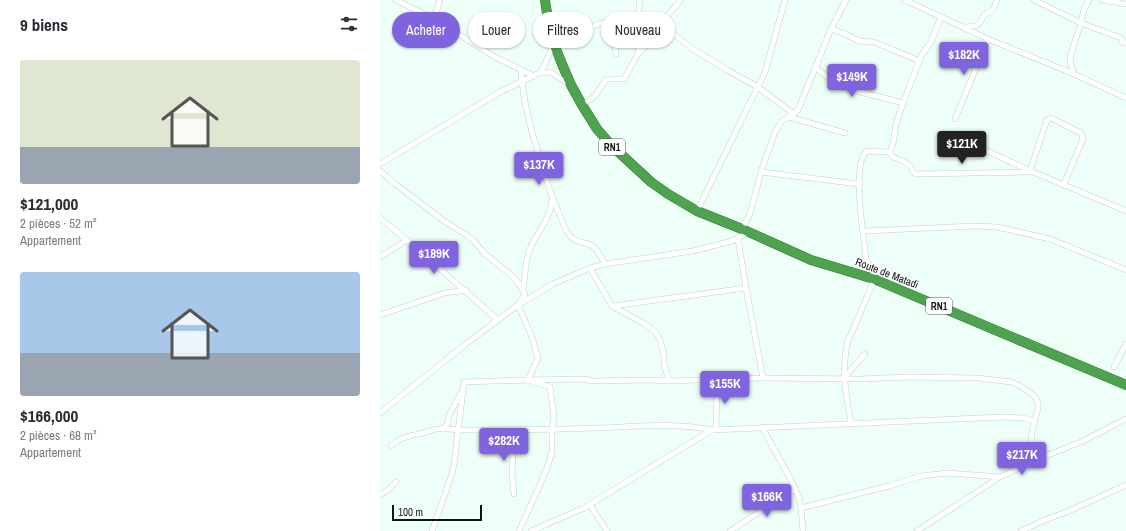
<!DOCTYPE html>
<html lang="fr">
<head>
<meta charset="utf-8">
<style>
  :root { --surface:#fff; --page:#f2f2f3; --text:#2b2b33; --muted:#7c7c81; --accent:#8063de }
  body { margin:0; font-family:"Archivo Narrow",sans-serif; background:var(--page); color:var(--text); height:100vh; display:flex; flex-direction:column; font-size:15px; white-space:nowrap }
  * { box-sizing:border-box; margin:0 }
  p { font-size:13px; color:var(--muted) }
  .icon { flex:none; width:22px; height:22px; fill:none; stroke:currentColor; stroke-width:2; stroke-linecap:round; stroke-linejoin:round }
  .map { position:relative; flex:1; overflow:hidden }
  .sheet { display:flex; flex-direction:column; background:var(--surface); width:380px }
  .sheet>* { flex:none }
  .guide { position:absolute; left:12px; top:12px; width:380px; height:36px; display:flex; gap:8px }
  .scale { position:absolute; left:12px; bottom:10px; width:90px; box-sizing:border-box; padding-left:4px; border:2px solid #0e1613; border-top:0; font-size:11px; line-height:14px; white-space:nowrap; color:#0e1613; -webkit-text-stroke:3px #fff; paint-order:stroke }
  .price { position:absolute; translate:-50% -34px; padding:0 9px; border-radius:4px; background:var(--accent); color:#fff; font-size:13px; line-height:26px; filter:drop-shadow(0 1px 2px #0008) }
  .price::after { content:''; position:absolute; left:50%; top:24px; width:12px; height:9px; margin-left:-6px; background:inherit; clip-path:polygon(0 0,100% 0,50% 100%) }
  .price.active { background:#222; color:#fff }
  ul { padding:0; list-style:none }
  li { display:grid; align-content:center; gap:8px; height:212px; padding:0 20px }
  li span { display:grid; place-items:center; height:124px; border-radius:4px; color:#555 }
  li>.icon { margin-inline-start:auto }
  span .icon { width:72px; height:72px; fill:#fffc; stroke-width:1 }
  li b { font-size:17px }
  h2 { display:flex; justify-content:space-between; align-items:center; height:48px; padding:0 20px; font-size:17px }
  .chip { padding:0 14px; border-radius:18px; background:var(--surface); box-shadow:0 1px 3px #0004; font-size:14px; line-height:36px }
  .chip.active { background:var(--accent); color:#fff }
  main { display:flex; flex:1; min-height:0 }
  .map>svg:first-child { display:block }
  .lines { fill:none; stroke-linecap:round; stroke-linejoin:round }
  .street-casing { stroke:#bdd3c9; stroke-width:6 }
  .highway-casing { stroke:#387239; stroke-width:10 }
  .street { stroke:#fff; stroke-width:5 }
  .highway { stroke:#4ea44e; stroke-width:9 }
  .labels { text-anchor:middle; stroke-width:3; stroke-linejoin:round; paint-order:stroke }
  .shield { fill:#fff; stroke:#565c5a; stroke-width:1 }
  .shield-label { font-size:10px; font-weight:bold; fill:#0e1613 }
  .street-label { font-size:11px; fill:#0e1613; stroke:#fff }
</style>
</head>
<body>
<main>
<section class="sheet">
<h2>9 biens<svg class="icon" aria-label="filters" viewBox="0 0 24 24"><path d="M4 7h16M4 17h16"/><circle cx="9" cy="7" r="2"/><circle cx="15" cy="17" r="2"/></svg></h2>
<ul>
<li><span style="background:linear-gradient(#dfe7d0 70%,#9aa5b1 0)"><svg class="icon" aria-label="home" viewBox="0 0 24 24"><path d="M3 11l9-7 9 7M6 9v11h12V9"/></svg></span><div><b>$121,000</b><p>2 pièces · 52 m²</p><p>Appartement</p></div></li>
<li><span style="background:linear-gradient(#a9c7e8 65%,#9aa5b1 0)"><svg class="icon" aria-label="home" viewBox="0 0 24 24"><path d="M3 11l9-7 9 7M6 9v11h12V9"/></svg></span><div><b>$166,000</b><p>2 pièces · 68 m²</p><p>Appartement</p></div></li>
</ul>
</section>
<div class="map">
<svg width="746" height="531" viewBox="0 0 746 531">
  <rect width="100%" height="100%" fill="#edfff7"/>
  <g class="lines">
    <g class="street-casing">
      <g id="street">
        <path d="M16,0L54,19L115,57L154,76"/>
        <path d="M525,0L608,39L694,74L746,98"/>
        <path d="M654,0L701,23L741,38L742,42L746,43"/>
        <path d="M722,0L746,4"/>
        <path d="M54,19L60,0"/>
        <path d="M232,20L236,54"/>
        <path d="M451,29L463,33L479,41L494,42L540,61"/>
        <path d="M585,29L590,26H595L599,24L604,15L613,10L617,0"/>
        <path d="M170,33L195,34L202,32L215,25L249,15H258L291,32L313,49L347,70L378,87L414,114"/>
        <path d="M258,53C259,45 258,38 258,30C257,20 259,10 260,0"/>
        <path d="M435,67C444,75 454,83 465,88L523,103"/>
        <path d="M141,70C143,104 153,136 163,169C168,185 173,201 181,218C183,222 184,227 187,232C195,245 206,240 215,248C219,253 222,259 225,264"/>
        <path d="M161,72L174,44"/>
        <path d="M694,74L690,62L691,54L701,23L704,9L709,0"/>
        <path d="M202,105L214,97L226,80L228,79H244L258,54L268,43L287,16L301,0"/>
        <path d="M409,117L465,133"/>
        <path d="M575,119L608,39"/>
        <path d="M581,139L653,172L746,211"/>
        <path d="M510,152L513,157C519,159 525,161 530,166C532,169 532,172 536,174L650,172"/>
        <path d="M0,164L120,92L161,72L172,73L189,84"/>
        <path d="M0,171L14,183L64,221L88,236L94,241L104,253L131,275L140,285L145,294L138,305L152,337L158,358L148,380L205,379L213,381L270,380L289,381L383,378L480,379L526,377L598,378L631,382L639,385L653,395L656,398L658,404V408C653,429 647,439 656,460"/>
        <path d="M650,171L667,120L671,118L701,133L703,139L684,184"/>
        <path d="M381,172L479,184"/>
        <path d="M317,211L385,72L405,0"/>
        <path d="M0,218L27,240L118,320"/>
        <path d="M362,229L370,214L381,172L395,132L402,121L409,117L418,110L451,29L466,0"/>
        <path d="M484,231L595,226L617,227L670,239L746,270"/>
        <path d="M358,239L366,288L383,378"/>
        <path d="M0,257L27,240"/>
        <path d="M210,268L232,306L265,324L276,333L280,340L282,347L284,357V364L289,381"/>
        <path d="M143,289C146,276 144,262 150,249C157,232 171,219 172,199"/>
        <path d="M232,306L366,288"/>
        <path d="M0,315L65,293L86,290"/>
        <path d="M734,367L746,344"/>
        <path d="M464,378L485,354"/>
        <path d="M0,413L87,343L138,305L173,284L210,268L225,264L313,251L352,241L369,232"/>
        <path d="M471,423C466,397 461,368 468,341L487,297L494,279L493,270L487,261L486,258C484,238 471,163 487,151L510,152L513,144L516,124L523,103L541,56L551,42L561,17"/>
        <path d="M382,427L411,480L419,498L421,508L423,531"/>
        <path d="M63,429L68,423L69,415L81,393"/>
        <path d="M134,430L132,475L134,494"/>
        <path d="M336,430L337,380"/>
        <path d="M11,446C20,437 31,436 43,433C47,432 51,430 56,429C63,428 71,429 78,430C123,430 168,430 213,428C252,427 294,422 332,430L621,417L644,418L654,421"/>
        <path d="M0,495L9,489L16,482"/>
        <path d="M210,505L227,531"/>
        <path d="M421,508L509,486L541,476L568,473L620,477"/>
        <path d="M52,531L71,477L74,465L84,382L148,380L170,387L174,417L172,430V452L168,465L159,487L139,531"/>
        <path d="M151,531L204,508L332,430"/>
        <path d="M350,531L415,489"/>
        <path d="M537,531L620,477L656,460L703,441L746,419"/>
        <path d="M641,531L665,520L689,511L746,485"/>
      </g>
    </g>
    <g class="highway-casing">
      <path id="highway" d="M165,0L170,33L174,44L182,64L191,85L202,105L217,129L232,146L271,182L288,194L317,211L362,229L431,260L494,279L746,385"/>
    </g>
    <use href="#street" class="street"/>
    <use href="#highway" class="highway"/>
  </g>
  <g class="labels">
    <g class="shield">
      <rect x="219" y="139" width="26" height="16" rx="3"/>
      <rect x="546" y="298" width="26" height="16" rx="3"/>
    </g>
    <g class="shield-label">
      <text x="232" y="151">RN1</text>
      <text x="559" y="310">RN1</text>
    </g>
    <g class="street-label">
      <text transform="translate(507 273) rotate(21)" y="4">Route de Matadi</text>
    </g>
  </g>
</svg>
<div class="scale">100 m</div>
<b class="price" style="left:584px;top:76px">$182K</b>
<b class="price" style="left:472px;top:98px">$149K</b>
<b class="price active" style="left:582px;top:165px">$121K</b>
<b class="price" style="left:159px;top:186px">$137K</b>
<b class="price" style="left:54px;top:275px">$189K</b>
<b class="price" style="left:345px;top:405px">$155K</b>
<b class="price" style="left:124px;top:462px">$282K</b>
<b class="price" style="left:642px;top:476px">$217K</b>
<b class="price" style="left:387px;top:518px">$166K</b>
<div class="guide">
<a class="chip active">Acheter</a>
<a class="chip">Louer</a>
<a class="chip">Filtres</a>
<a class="chip">Nouveau</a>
</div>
</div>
</main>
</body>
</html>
